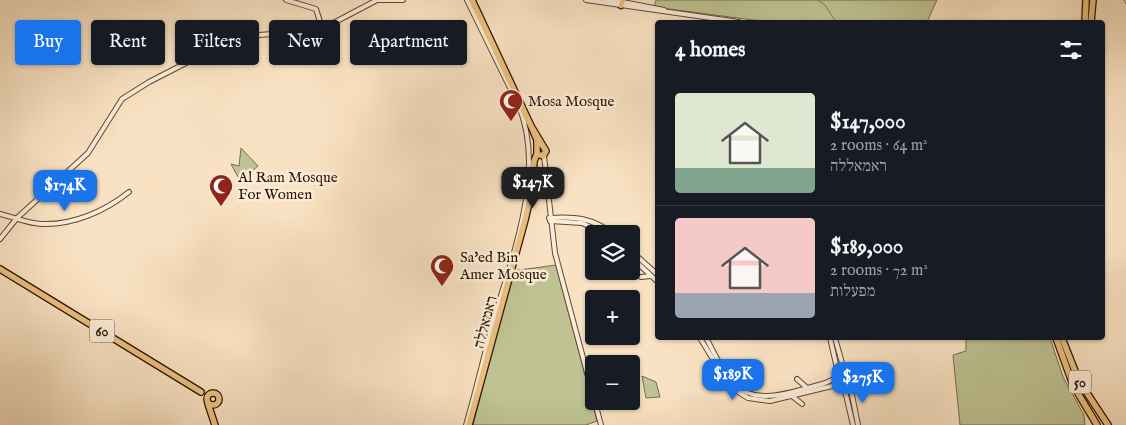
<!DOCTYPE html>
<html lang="en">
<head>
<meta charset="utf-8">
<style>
  :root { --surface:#171b24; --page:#20242c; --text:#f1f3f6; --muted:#9ea1a6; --line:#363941; --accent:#1a73e8 }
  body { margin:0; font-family:"IM FELL English","Frank Ruhl Libre",serif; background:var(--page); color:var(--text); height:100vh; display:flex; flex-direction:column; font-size:19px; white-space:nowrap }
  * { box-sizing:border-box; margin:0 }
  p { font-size:16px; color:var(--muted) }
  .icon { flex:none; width:28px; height:28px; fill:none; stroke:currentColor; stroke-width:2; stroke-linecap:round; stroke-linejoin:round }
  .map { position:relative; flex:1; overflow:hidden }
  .drawer { position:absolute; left:655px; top:20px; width:450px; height:320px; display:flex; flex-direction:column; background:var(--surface); border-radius:5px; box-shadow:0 1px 4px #0004 }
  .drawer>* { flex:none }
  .hud { position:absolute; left:15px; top:20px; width:475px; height:45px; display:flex; gap:10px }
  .buttons { position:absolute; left:585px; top:225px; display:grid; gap:10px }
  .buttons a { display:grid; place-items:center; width:55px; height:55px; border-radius:5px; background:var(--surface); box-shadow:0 1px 4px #0004; font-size:25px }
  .price { position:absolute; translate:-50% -42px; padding:0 11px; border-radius:10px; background:var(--accent); color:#fff; font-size:16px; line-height:32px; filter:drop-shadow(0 1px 2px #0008) }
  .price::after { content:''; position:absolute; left:50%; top:30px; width:15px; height:11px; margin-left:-8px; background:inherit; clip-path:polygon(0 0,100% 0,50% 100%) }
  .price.on { background:#222; color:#fff }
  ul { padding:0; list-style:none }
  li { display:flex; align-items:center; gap:15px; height:125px; padding:0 20px }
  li+li { border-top:1px solid var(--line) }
  li span { display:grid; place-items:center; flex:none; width:140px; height:100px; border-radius:5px; color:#555 }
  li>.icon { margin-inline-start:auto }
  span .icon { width:60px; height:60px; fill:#fffc; stroke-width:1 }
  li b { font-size:21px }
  h2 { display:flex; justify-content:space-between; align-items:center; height:60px; padding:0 20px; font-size:21px }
  .chip { padding:0 18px; border-radius:5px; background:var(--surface); box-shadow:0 1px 4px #0004; font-size:18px; line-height:45px }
  .chip.on { background:var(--accent); color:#fff }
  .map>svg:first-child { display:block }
  .green { fill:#bfc393; stroke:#756c4a }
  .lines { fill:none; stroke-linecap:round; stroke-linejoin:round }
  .stream { stroke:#707a69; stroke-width:1 }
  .minor-casing { stroke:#5e4831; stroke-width:6 }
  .major-casing { stroke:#2b1400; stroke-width:7 }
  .highway-casing { stroke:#2b1400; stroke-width:8 }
  .minor { stroke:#fbecd8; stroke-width:4 }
  .major { stroke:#ecc182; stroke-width:4.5 }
  .highway { stroke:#ecc182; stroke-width:5.5 }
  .labels { text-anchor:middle; stroke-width:5; stroke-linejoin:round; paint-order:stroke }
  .shield { fill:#fbecd8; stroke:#695541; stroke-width:1 }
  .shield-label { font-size:14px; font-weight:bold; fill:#2b1400 }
  .poi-label { font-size:15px; fill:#2b1400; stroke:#fbecd8; text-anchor:start }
  .street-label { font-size:15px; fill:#2b1400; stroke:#fbecd8 }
</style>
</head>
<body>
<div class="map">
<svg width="1126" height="425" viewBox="0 0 1126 425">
  <rect width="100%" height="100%" fill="#f9e2c3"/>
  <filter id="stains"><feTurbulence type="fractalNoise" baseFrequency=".004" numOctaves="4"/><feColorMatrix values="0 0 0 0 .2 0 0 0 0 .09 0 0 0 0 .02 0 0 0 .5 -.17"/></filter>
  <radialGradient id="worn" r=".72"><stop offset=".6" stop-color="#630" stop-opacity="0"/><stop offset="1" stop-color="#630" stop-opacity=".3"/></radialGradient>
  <g class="green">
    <path d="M656,0H937L927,22H768L654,7Z"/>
    <path d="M241,148L258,166L247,175L238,177L231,164L239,166Z"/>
    <path d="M556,265L597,421L586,425H473L512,271Z"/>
    <path d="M966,338H1050L1063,377L1084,415L1085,425H960L953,355L966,351Z"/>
    <path d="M642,376L656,382L660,397L646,398Z"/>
  </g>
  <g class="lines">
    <g class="stream">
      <path d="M818,0L825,5L836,22"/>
      <path d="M1124,0L1126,4"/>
    </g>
    <g class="minor-casing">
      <g id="minor">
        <path d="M286,0L316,9L322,28"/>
        <path d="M467,0L514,96"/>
        <path d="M586,0L739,22"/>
        <path d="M604,1L623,2L664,10"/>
        <path d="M544,156L555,253L601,425"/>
        <path d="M0,214C13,217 29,224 42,224C74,225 105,211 129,192"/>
        <path d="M549,218C574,216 593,218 613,234"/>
        <path d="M550,221L582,223L606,234"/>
        <path d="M0,239L17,218L88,153L122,99L149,82L186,63L259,35L320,30L377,0H403"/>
        <path d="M631,251L658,275"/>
        <path d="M631,257L658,282"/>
        <path d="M641,277L651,276"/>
        <path d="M700,338L730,387L748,398L770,401L832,386L845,388L849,385"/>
        <path d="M706,338C714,352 722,371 734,384C756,407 796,391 822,384C830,382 840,374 847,377"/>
        <path d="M830,338L839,377"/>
        <path d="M835,338L844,370L849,380L858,425"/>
        <path d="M797,379L806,387"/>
        <path d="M842,388L846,395L853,425"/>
        <path d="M792,396L802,404"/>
        <path d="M466,425C476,391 484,356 493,322C512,256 547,171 518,104"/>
      </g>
    </g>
    <g class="major-casing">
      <path id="major" d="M621,6L623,0"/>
    </g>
    <g class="highway-casing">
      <g id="highway">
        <path d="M472,0L531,126L537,140V154L543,156L546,151L531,126"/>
        <path d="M1085,22L1086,0"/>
        <path d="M1091,22L1093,0"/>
        <path d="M0,269L201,392"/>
        <path d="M1056,338L1073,385L1097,425"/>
        <path d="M1062,338L1079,381L1108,425"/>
        <circle cx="213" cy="399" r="6"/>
        <path d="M208,404L215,425"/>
        <path d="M469,425L525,220L532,190L534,161L537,154"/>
      </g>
    </g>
    <use href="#minor" class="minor"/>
    <use href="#major" class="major"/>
    <use href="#highway" class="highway"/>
  </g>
  <defs>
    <g id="mosque-pin" transform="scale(1.25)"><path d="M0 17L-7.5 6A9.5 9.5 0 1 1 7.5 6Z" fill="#8f2418" stroke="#fbecd8"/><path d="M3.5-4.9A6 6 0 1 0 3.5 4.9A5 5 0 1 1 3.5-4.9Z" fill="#fff"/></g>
  </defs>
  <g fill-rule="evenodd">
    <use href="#mosque-pin" x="511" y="101"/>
    <use href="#mosque-pin" x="221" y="186"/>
    <use href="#mosque-pin" x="442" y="266"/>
  </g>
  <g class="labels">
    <g class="shield">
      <rect x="89.5" y="319.5" width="25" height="23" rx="4"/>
      <rect x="1069" y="370.5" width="22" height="23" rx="4"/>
    </g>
    <g class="shield-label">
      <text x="102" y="336">60</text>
      <text x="1080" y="387">50</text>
    </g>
    <g class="poi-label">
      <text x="528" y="106">Mosa Mosque</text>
      <text x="238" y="182">Al Ram Mosque<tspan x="238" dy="17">For Women</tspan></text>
      <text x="460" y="262">Sa'ed Bin<tspan x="460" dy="17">Amer Mosque</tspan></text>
    </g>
    <g class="street-label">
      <text transform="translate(485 322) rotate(-75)" y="5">ראמאללה</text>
    </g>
  </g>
  <rect width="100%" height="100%" filter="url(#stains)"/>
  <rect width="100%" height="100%" fill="url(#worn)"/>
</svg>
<div class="buttons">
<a><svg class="icon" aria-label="layers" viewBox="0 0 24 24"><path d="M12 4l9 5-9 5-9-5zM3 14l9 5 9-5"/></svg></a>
<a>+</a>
<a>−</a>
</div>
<b class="price on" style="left:533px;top:209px">$147K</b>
<b class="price" style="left:65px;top:212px">$174K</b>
<b class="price" style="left:733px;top:401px">$189K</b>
<b class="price" style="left:863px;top:404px">$275K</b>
<div class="hud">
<a class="chip on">Buy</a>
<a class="chip">Rent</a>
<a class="chip">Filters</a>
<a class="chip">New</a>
<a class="chip">Apartment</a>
</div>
<section class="drawer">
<h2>4 homes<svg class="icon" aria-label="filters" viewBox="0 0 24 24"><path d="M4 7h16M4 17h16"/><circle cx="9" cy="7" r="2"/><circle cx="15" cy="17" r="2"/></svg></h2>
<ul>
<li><span style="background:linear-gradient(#dfe7d0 75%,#7fa58c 0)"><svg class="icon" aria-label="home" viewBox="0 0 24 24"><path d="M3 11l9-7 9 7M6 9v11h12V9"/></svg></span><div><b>$147,000</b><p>2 rooms · 64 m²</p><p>ראמאללה</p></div></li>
<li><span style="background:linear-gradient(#f6c9c9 75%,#9aa5b1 0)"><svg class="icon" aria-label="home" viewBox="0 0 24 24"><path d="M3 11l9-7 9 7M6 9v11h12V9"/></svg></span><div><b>$189,000</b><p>2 rooms · 72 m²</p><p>מפעלות</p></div></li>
</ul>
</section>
</div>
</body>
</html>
